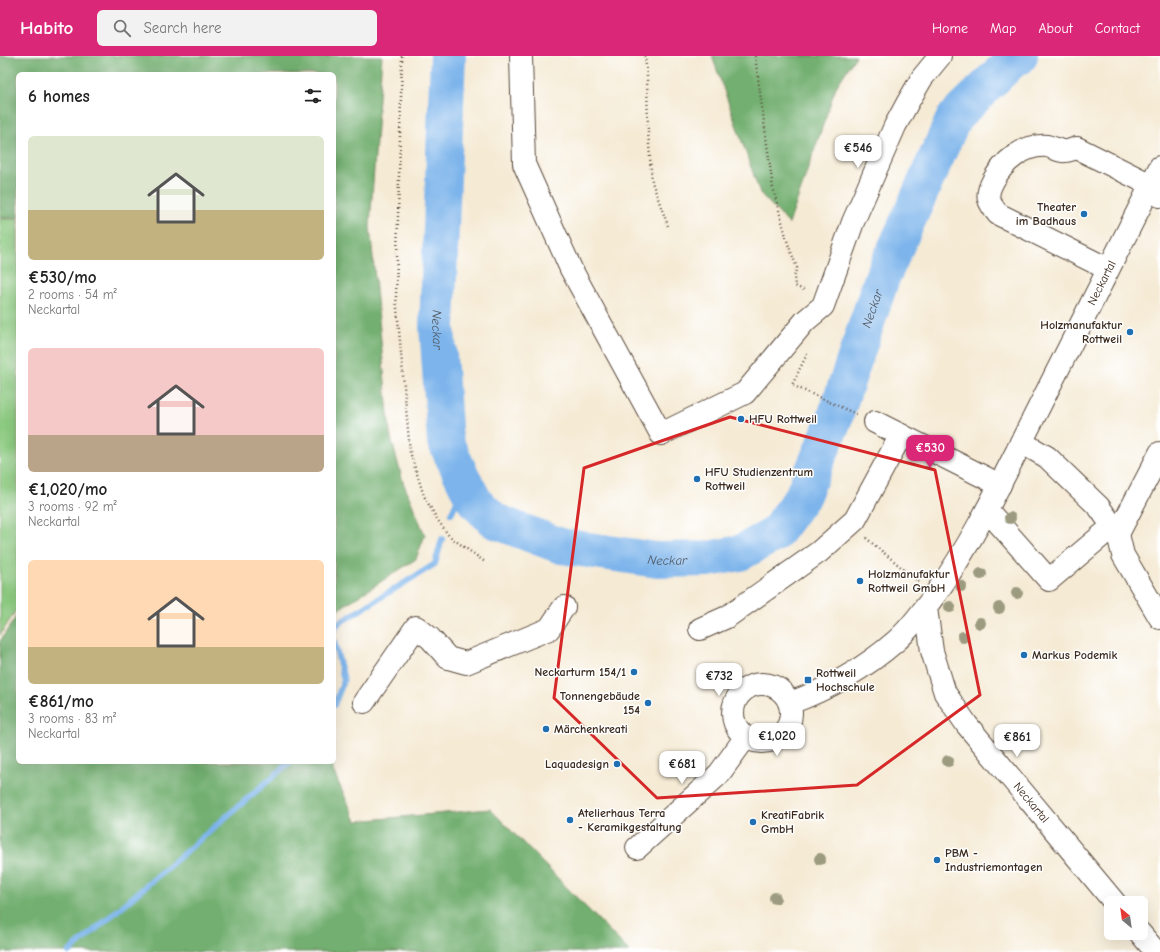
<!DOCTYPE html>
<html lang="en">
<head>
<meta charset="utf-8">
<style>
  :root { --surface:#fff; --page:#f2f2f2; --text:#222; --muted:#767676; --accent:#db2777 }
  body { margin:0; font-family:"Comic Neue",sans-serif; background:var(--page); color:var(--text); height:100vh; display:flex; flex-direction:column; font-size:15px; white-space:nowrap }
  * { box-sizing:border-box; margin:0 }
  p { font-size:13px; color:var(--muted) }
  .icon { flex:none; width:22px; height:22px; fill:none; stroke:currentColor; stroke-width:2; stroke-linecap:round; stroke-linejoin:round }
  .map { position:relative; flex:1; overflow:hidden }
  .panel { position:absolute; left:16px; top:16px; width:320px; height:692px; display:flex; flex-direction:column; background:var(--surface); border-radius:6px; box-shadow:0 4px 16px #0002 }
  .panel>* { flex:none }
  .needle { width:26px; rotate:331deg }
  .controls { position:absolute; left:1104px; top:840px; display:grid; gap:8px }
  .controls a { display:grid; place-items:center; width:44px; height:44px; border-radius:6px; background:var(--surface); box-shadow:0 4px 16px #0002; font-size:20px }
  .price { position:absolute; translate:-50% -34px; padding:0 9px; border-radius:8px; background:#fff; color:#222; font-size:13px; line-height:26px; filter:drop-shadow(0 1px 2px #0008) }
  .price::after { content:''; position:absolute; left:50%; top:24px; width:12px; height:9px; margin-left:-6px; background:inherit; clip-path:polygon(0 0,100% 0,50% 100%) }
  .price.active { background:var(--accent); color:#fff }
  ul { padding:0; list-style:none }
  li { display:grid; align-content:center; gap:8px; height:212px; padding:0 12px }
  li span { display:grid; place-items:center; height:124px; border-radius:6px; color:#555 }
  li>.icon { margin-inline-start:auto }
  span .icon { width:72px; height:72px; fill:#fffc; stroke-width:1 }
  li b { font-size:17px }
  h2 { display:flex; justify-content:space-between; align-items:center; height:48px; padding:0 12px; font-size:17px }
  header { display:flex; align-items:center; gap:24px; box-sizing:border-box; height:56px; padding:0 20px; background:var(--accent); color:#fff }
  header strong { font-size:19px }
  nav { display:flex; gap:22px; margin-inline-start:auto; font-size:14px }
  .search { width:280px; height:36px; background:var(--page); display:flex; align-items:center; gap:10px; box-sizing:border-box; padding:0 14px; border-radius:6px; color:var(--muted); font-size:15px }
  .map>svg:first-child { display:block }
  .green { fill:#8dcb81; stroke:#647a50 }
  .forest { fill:#72af6f; stroke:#566c46 }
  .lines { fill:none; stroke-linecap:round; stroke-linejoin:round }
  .stream { stroke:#7bb4eb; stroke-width:6 }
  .river { stroke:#7bb4eb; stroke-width:36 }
  .minor-casing { stroke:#574739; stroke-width:24 }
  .path { stroke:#574739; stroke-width:2.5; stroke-dasharray:1 3; stroke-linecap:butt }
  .minor { stroke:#fff; stroke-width:22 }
  .tree { fill:#9c9b80 }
  .marked { fill:none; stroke:#d62828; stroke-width:3; stroke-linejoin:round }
  .poi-dot { fill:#1f6fb2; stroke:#fff; stroke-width:1.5 }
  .labels { text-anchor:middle; stroke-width:3; stroke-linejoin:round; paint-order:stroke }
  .poi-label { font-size:12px; font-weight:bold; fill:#3b2a1e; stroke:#fff; text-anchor:start }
  .street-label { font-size:12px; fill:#3b2a1e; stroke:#fff }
  .water-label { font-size:13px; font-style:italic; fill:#515a66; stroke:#fff }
</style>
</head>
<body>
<header>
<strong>Habito</strong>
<div class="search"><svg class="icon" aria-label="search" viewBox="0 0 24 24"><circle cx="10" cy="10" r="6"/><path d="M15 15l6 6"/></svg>Search here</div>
<nav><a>Home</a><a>Map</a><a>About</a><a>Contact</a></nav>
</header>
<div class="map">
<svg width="1160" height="896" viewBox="0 0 1160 896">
  <rect width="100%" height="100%" fill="#fff"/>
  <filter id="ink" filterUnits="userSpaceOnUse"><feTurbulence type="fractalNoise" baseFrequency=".025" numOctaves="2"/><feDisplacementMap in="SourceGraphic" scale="8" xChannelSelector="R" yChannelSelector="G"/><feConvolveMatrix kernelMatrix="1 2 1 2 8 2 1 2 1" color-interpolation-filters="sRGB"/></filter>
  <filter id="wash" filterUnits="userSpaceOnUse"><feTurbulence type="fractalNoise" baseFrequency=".012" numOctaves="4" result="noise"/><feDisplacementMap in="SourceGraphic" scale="16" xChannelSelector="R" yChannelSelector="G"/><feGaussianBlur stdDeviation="0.9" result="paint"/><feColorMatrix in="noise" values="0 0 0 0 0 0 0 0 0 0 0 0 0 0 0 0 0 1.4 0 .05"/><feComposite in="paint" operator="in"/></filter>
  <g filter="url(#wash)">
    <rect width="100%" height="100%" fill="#f5ead4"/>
    <path class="green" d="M0,163H18V551L0,579Z"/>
    <g class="forest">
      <path d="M0,0H382L370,170L390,378L403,426L425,479L416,503L334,556V18H18V162H0Z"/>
      <path d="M712,0H856L836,31L789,168L760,137Z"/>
      <path d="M18,558V706H329L356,765L490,753L630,896H0V585Z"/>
    </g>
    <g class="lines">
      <g class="stream">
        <path d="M451,458L465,427"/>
        <path d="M334,574L336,569L435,508L442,483"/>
        <path d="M334,585L344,624L334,649"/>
        <path d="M69,896L290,706"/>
      </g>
      <path class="river" id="s1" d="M448,0L437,270L445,385L465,427L476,447L495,465L561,490L657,504L708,503L740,497L775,478L802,441L834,364L882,222L954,62L1013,4L1020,0"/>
    </g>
  </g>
  <g filter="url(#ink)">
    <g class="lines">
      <g class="minor-casing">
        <g id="minor">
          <path d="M521,0L524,108L571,213L661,378L745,337L805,265L823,250L853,166L895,70L908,46L922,22L940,0"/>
          <path d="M1108,213L998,158C988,146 985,140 993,125C1003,106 1024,88 1047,90C1052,91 1057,94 1062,95C1067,96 1073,93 1077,92L1151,129L1160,140"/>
          <path d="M875,366L1000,429"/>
          <path d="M1021,386L1047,401L1099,451L1118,478L1123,499L1160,562"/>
          <path d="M987,454L1049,524L1113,470"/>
          <path d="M1118,478L1160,397"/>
          <path id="s2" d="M926,552L932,595L945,637L967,669L1115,847"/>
          <path d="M700,573L727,561L819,496L855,464L901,379"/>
          <circle cx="762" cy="657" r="29"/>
          <path d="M364,646L416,571L430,582L448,602L466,607L549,573L564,551"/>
          <path id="s3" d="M790,647C829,633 865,612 896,585C912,571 925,552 937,536C974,484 1001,426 1030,369C1073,283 1117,197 1160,111"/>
          <path d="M637,792L719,718L745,682"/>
          <path d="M1140,877L1156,896"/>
        </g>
      </g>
      <g class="path">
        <path d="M402,0L396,241L410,396L424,440L437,463L449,480L485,506"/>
        <path d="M645,0L647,19L648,76L652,126L668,170"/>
        <path d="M755,0L773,132L788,188L797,212L794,221L795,230L806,235"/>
        <path d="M807,298L792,329L856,358"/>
        <path d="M866,482L919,526"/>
      </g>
      <use href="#minor" class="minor"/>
    </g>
    <g class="tree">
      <circle cx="1010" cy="462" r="6"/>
      <circle cx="981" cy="518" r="6"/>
      <circle cx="961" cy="530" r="6"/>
      <circle cx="1017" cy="537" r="6"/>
      <circle cx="950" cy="551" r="6"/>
      <circle cx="999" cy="552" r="6"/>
      <circle cx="980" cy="567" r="6"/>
      <circle cx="963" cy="581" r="6"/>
      <circle cx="948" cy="705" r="6"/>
      <circle cx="820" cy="803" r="6"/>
      <circle cx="775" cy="842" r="6"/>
    </g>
  </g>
  <path class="marked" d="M730,361L935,414L980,639L857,729L657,742L554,642L584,412Z"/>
  <g class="poi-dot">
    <circle cx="1084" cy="158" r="4"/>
    <circle cx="1130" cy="276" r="4"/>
    <circle cx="741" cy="363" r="4"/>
    <circle cx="697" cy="423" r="4"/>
    <circle cx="860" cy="525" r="4"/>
    <circle cx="1024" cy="599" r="4"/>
    <circle cx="634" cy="616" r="4"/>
    <rect x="804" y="620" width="8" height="8" rx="2"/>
    <circle cx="648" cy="647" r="4"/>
    <circle cx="546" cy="673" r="4"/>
    <circle cx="617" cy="708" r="4"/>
    <circle cx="570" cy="764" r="4"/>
    <circle cx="753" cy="766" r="4"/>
    <circle cx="937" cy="804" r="4"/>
  </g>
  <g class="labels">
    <g class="poi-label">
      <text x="1076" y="155" text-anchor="end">Theater<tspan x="1076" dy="14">im Badhaus</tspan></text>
      <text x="1122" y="273" text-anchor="end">Holzmanufaktur<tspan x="1122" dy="14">Rottweil</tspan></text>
      <text x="749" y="367">HFU Rottweil</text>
      <text x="705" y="420">HFU Studienzentrum<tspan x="705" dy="14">Rottweil</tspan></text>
      <text x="868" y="522">Holzmanufaktur<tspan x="868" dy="14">Rottweil GmbH</tspan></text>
      <text x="1032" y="603">Markus Podemik</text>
      <text x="626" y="620" text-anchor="end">Neckarturm 154/1</text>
      <text x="816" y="621">Rottweil<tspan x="816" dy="14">Hochschule</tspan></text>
      <text x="640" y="644" text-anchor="end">Tonnengebäude<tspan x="640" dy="14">154</tspan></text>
      <text x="554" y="677">Märchenkreati</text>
      <text x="609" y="712" text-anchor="end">Laquadesign</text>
      <text x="578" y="761">Atelierhaus Terra<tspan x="578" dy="14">- Keramikgestaltung</tspan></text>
      <text x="761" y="763">KreatiFabrik<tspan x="761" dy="14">GmbH</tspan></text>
      <text x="945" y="801">PBM -<tspan x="945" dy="14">Industriemontagen</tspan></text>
    </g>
    <g class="street-label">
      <text dy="4" stroke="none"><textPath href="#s3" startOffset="538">Neckartal</textPath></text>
      <text dy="4" stroke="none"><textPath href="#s2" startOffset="227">Neckartal</textPath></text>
    </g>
    <g class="water-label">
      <text dy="5" stroke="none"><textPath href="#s1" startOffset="1019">Neckar</textPath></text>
      <text dy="5" stroke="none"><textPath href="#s1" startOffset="274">Neckar</textPath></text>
      <text dy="5" stroke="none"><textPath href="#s1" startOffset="659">Neckar</textPath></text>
    </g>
  </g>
</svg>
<div class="controls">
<a><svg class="needle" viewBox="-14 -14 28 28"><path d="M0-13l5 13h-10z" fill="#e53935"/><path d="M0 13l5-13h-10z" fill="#767676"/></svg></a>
</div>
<b class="price" style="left:858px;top:113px">€546</b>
<b class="price active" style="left:930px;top:413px">€530</b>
<b class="price" style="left:719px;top:641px">€732</b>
<b class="price" style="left:777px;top:701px">€1,020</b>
<b class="price" style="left:1017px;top:702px">€861</b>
<b class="price" style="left:682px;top:729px">€681</b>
<section class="panel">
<h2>6 homes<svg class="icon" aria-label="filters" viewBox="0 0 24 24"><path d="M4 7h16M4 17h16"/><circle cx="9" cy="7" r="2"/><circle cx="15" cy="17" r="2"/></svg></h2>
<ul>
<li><span style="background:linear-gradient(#dfe7d0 60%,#c2b280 0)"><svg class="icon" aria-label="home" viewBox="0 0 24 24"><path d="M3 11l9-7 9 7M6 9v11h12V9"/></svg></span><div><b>€530/mo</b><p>2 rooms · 54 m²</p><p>Neckartal</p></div></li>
<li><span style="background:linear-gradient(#f6c9c9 70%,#b9a48a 0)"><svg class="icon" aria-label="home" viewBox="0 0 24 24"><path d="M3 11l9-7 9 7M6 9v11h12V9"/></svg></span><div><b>€1,020/mo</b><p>3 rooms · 92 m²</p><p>Neckartal</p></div></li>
<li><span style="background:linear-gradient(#ffd9b3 70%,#c2b280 0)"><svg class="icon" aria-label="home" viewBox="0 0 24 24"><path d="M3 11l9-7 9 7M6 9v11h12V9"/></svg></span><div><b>€861/mo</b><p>3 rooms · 83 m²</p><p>Neckartal</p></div></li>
</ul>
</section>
</div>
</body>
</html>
